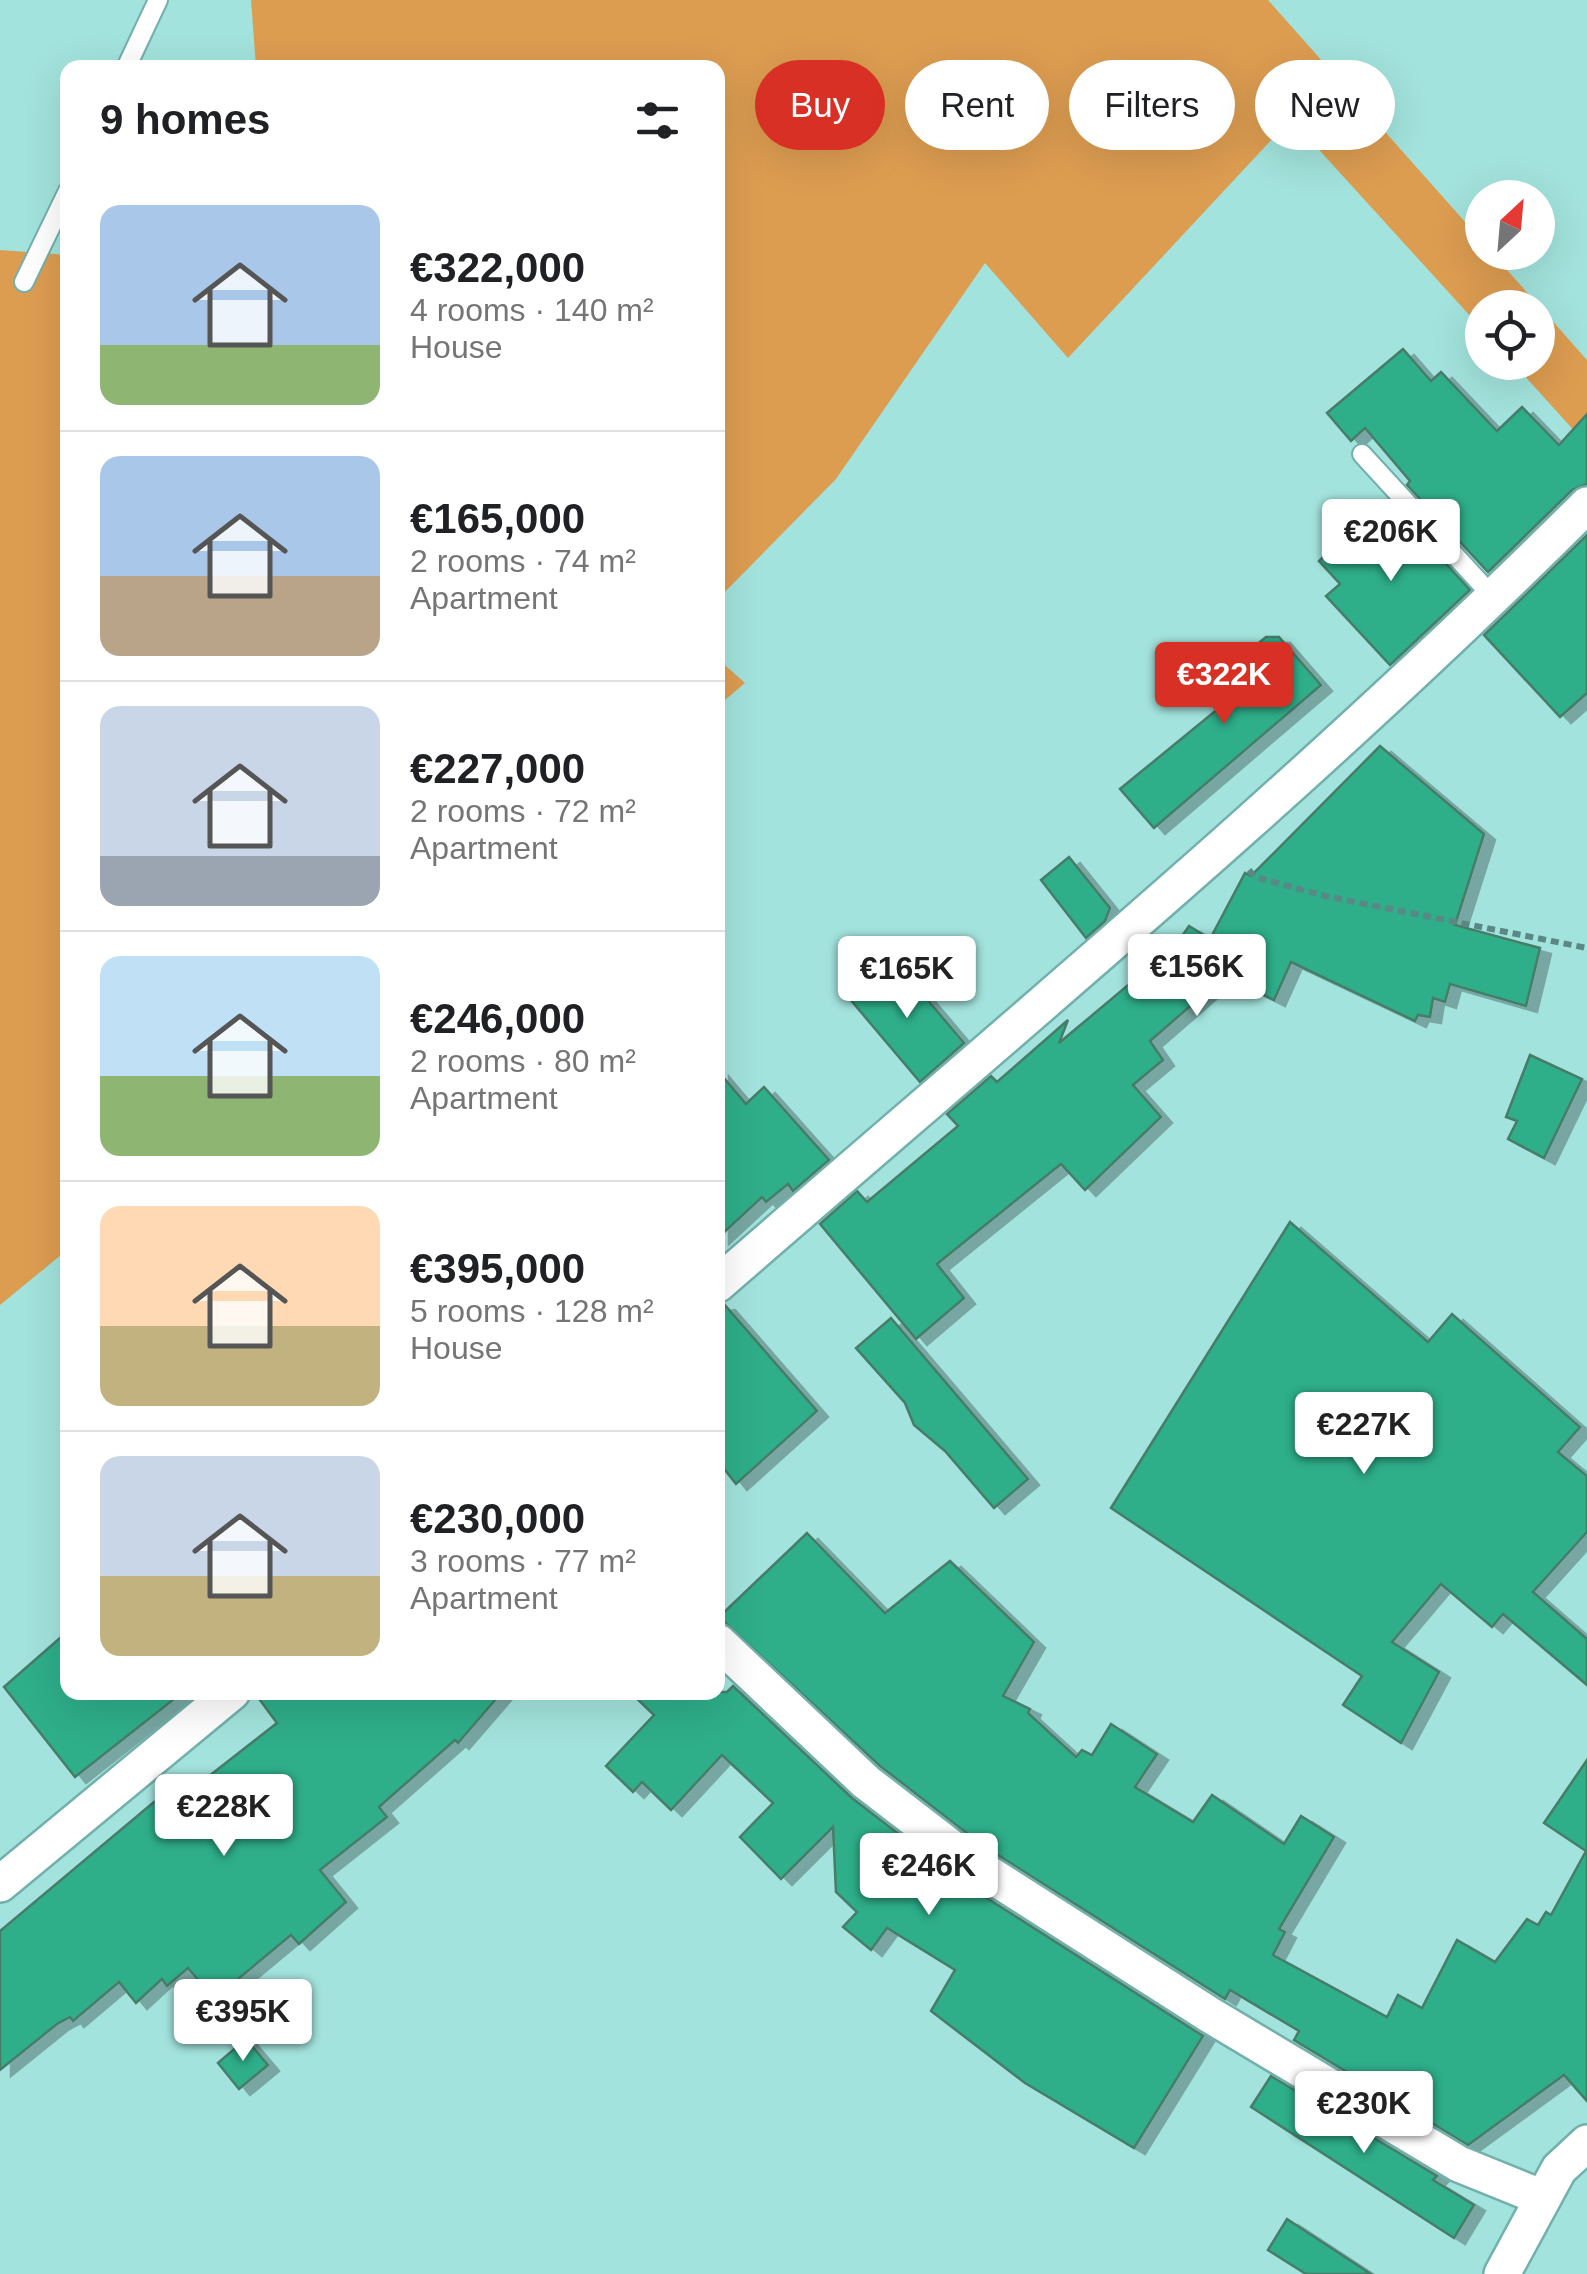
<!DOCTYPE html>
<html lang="en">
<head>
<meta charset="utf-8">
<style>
  :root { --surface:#fff; --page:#f6f6f6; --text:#202124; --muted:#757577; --line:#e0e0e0; --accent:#d93025 }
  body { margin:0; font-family:Helvetica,sans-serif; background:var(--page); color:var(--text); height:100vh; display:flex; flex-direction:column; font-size:38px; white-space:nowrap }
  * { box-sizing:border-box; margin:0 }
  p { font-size:32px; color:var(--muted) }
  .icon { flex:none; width:55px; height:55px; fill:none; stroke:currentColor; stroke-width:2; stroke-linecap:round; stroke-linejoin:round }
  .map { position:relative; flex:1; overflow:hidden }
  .drawer { position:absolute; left:60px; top:60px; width:665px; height:1640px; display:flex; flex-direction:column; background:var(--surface); border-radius:20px; box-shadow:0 10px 40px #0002 }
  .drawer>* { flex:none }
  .guide { position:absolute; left:755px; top:60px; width:680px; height:90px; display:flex; gap:20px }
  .needle { width:65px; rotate:26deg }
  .tools { position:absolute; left:1465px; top:180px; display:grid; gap:20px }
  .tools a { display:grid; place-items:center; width:90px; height:90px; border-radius:50%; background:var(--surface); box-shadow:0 10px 40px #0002; font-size:50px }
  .price { position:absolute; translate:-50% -85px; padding:0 22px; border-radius:10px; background:#fff; color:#222; font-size:32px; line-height:65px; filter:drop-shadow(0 2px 5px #0008) }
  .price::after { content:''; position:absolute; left:50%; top:60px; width:30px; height:22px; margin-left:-15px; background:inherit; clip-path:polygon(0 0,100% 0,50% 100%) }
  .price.active { background:var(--accent); color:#fff }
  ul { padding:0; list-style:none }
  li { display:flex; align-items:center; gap:30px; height:250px; padding:0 40px }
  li+li { border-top:2px solid var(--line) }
  li span { display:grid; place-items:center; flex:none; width:280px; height:200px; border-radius:20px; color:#555 }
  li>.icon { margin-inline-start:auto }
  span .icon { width:120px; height:120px; fill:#fffc; stroke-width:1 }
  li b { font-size:42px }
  h2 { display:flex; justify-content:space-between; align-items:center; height:120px; padding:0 40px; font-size:42px }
  .pill { padding:0 35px; border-radius:45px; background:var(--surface); box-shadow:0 10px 40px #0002; font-size:35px; line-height:90px }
  .pill.active { background:var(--accent); color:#fff }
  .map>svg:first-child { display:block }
  .green { fill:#dd9d51 }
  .building { fill:#2eae89; stroke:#477c69; stroke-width:2.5; filter:url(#shadow) }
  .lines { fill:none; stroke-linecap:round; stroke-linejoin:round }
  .lane-casing { stroke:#72b0ab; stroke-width:22 }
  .street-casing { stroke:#72b0ab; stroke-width:40 }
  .path { stroke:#5a8885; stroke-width:6; stroke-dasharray:8 5; stroke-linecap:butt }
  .lane { stroke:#fff; stroke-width:18 }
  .street { stroke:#fff; stroke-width:35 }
</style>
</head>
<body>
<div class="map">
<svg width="1587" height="2274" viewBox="0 0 1587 2274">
  <defs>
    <filter id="shadow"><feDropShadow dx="11" dy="6" stdDeviation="0" flood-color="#0004"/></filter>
  </defs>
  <rect width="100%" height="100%" fill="#a3e3dd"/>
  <g class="green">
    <path d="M251,0H1268L1482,241V252L1492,253L1587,360V445L1513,363L1538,362V308H1482V329L1291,119L1068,358L985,263L836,479L718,599V68L256,67Z"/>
    <path d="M0,250L68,255L67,1250L0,1305Z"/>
    <path d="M718,659L745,683L718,706Z"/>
  </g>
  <g class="building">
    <path d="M1403,349L1431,381L1441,372L1497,431L1522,407L1559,445L1587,414V484L1572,490L1488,572L1407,485L1410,481L1365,428L1351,441L1327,413Z"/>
    <path d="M1391,504L1470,590L1390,665L1326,596L1340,584L1319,561L1354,526L1364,536Z"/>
    <path d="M1587,535V693L1560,717L1484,635Z"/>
    <path d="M1266,637H1279L1321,685L1154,828L1120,789L1219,708L1202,689Z"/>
    <path d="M1380,746L1484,834L1455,925L1540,948L1526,1006L1450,984L1445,1002L1433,998L1430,1017L1418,1015L1415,1021L1291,962L1274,1000L1225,976L1150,1041L1163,1060L1133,1085L1161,1117L1085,1190L1061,1164L937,1264L964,1298L916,1339L820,1224L857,1191L867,1202L958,1126L947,1114L991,1076L997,1082L1068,1020L1059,1043L1176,945L1189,926L1210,939L1245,873L1251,876Z"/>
    <path d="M1069,857L1110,908L1105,921L1086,938L1041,880Z"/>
    <path d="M893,959L964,1043L920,1082L849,998Z"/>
    <path d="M1530,1055L1582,1079L1544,1158L1508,1139L1517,1121L1506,1117Z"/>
    <path d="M718,1071L746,1104L764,1087L829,1160L793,1191L788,1184L766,1202L762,1197L718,1238Z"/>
    <path d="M1290,1222L1428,1342L1452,1314L1580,1427L1558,1452L1587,1476V1532L1533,1592L1587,1639V1685L1503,1614L1492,1627L1441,1584L1392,1642L1439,1672L1401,1743L1343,1705L1362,1676L1111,1508Z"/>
    <path d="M724,1304L817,1411L736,1484L718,1461V1305Z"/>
    <path d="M891,1318L1028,1479L994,1508L945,1451L914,1425L905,1403L856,1348Z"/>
    <path d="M807,1533L885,1613L950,1561L1034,1642L1003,1696L1030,1709L1028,1713L1076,1757L1082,1750L1092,1755L1111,1724L1157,1754L1135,1787L1193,1822L1212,1795L1284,1844L1301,1816L1334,1837L1279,1929L1285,1932L1273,1955L1387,2017L1398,1995L1422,2008L1457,1940L1495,1962L1527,1919L1538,1925L1546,1912L1551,1915L1586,1851L1544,1823L1587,1760V2101L1564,2075L1468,2145L1294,2040L1299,2031L1230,1990L1225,1999L982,1845L880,1766L719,1617Z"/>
    <path d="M68,1631V1692H183L75,1777L4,1687Z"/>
    <path d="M733,1686L852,1798L957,1879L1203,2036L1134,2148L1025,2083L931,2011L955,1970L887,1928L871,1950L843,1927L857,1912L836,1892L833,1827L781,1879L740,1837L773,1803L722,1755L671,1810L642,1782L633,1792L606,1766L654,1715L630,1692H727Z"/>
    <path d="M254,1692H502L458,1743L455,1740L379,1807L387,1817L320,1870L346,1902L299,1944L291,1935L214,1999L188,1968L167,1986L162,1979L136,2003L119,1982L73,2021L70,2017L57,2024L0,2070V1931L154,1802L163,1812L277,1723Z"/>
    <path d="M246,2039L268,2065L239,2089L218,2063Z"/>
    <path d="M1271,2076L1437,2176L1433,2180L1474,2205L1454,2238L1251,2107Z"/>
    <path d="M1287,2219L1371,2274H1306L1268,2250Z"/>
  </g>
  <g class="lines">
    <g class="lane-casing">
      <g id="lane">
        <path d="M126,68L158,0"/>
        <path d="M24,282L68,191"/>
        <path d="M1362,454L1494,598"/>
      </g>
    </g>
    <g class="street-casing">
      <g id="street">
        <path d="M718,1284C1011,1029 1312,780 1587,505"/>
        <path d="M718,1642L866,1782L970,1862L1210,2015L1459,2164L1543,2198"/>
        <path d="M0,1884L232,1692"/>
        <path d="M1502,2274L1559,2169L1587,2143"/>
      </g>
    </g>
    <path class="path" d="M1249,870L1255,877L1325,896L1587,948"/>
    <use href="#lane" class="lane"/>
    <use href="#street" class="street"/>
  </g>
</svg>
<div class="tools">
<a><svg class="needle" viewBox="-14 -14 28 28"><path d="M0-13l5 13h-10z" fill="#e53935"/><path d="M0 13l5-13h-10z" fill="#757577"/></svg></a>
<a><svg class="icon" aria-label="locate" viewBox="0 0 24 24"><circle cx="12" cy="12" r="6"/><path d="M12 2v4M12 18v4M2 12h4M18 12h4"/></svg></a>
</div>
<b class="price" style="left:1391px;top:584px">€206K</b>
<b class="price active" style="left:1224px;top:727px">€322K</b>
<b class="price" style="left:1197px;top:1019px">€156K</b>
<b class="price" style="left:907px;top:1021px">€165K</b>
<b class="price" style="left:1364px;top:1477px">€227K</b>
<b class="price" style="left:224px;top:1859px">€228K</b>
<b class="price" style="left:929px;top:1918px">€246K</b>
<b class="price" style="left:243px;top:2064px">€395K</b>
<b class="price" style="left:1364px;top:2156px">€230K</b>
<div class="guide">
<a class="pill active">Buy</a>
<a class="pill">Rent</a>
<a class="pill">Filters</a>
<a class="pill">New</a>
</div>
<section class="drawer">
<h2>9 homes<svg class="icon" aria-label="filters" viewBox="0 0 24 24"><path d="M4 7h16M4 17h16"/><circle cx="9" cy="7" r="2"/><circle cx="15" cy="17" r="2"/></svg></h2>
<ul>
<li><span style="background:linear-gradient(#a9c7e8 70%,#8fb573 0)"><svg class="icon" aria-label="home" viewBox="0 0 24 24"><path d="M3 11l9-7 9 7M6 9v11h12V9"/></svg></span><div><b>€322,000</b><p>4 rooms · 140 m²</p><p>House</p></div></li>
<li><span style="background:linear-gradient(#a9c7e8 60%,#b9a48a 0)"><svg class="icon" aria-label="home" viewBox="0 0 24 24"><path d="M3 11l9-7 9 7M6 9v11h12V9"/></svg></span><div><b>€165,000</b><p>2 rooms · 74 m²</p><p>Apartment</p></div></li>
<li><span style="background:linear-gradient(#c9d6e8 75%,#9aa5b1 0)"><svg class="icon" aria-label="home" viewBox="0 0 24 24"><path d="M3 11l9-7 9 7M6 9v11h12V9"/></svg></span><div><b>€227,000</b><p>2 rooms · 72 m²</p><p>Apartment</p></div></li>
<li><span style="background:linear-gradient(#bfe0f5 60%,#8fb573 0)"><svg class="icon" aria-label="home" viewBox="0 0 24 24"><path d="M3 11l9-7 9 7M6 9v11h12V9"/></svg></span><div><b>€246,000</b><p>2 rooms · 80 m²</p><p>Apartment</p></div></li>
<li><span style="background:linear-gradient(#ffd9b3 60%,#c2b280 0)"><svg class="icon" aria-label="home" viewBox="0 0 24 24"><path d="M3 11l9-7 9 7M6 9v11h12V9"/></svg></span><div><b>€395,000</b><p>5 rooms · 128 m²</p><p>House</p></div></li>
<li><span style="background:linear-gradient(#c9d6e8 60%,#c2b280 0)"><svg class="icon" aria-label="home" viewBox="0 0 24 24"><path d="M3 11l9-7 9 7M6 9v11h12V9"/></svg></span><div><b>€230,000</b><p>3 rooms · 77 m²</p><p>Apartment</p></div></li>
</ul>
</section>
</div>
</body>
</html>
